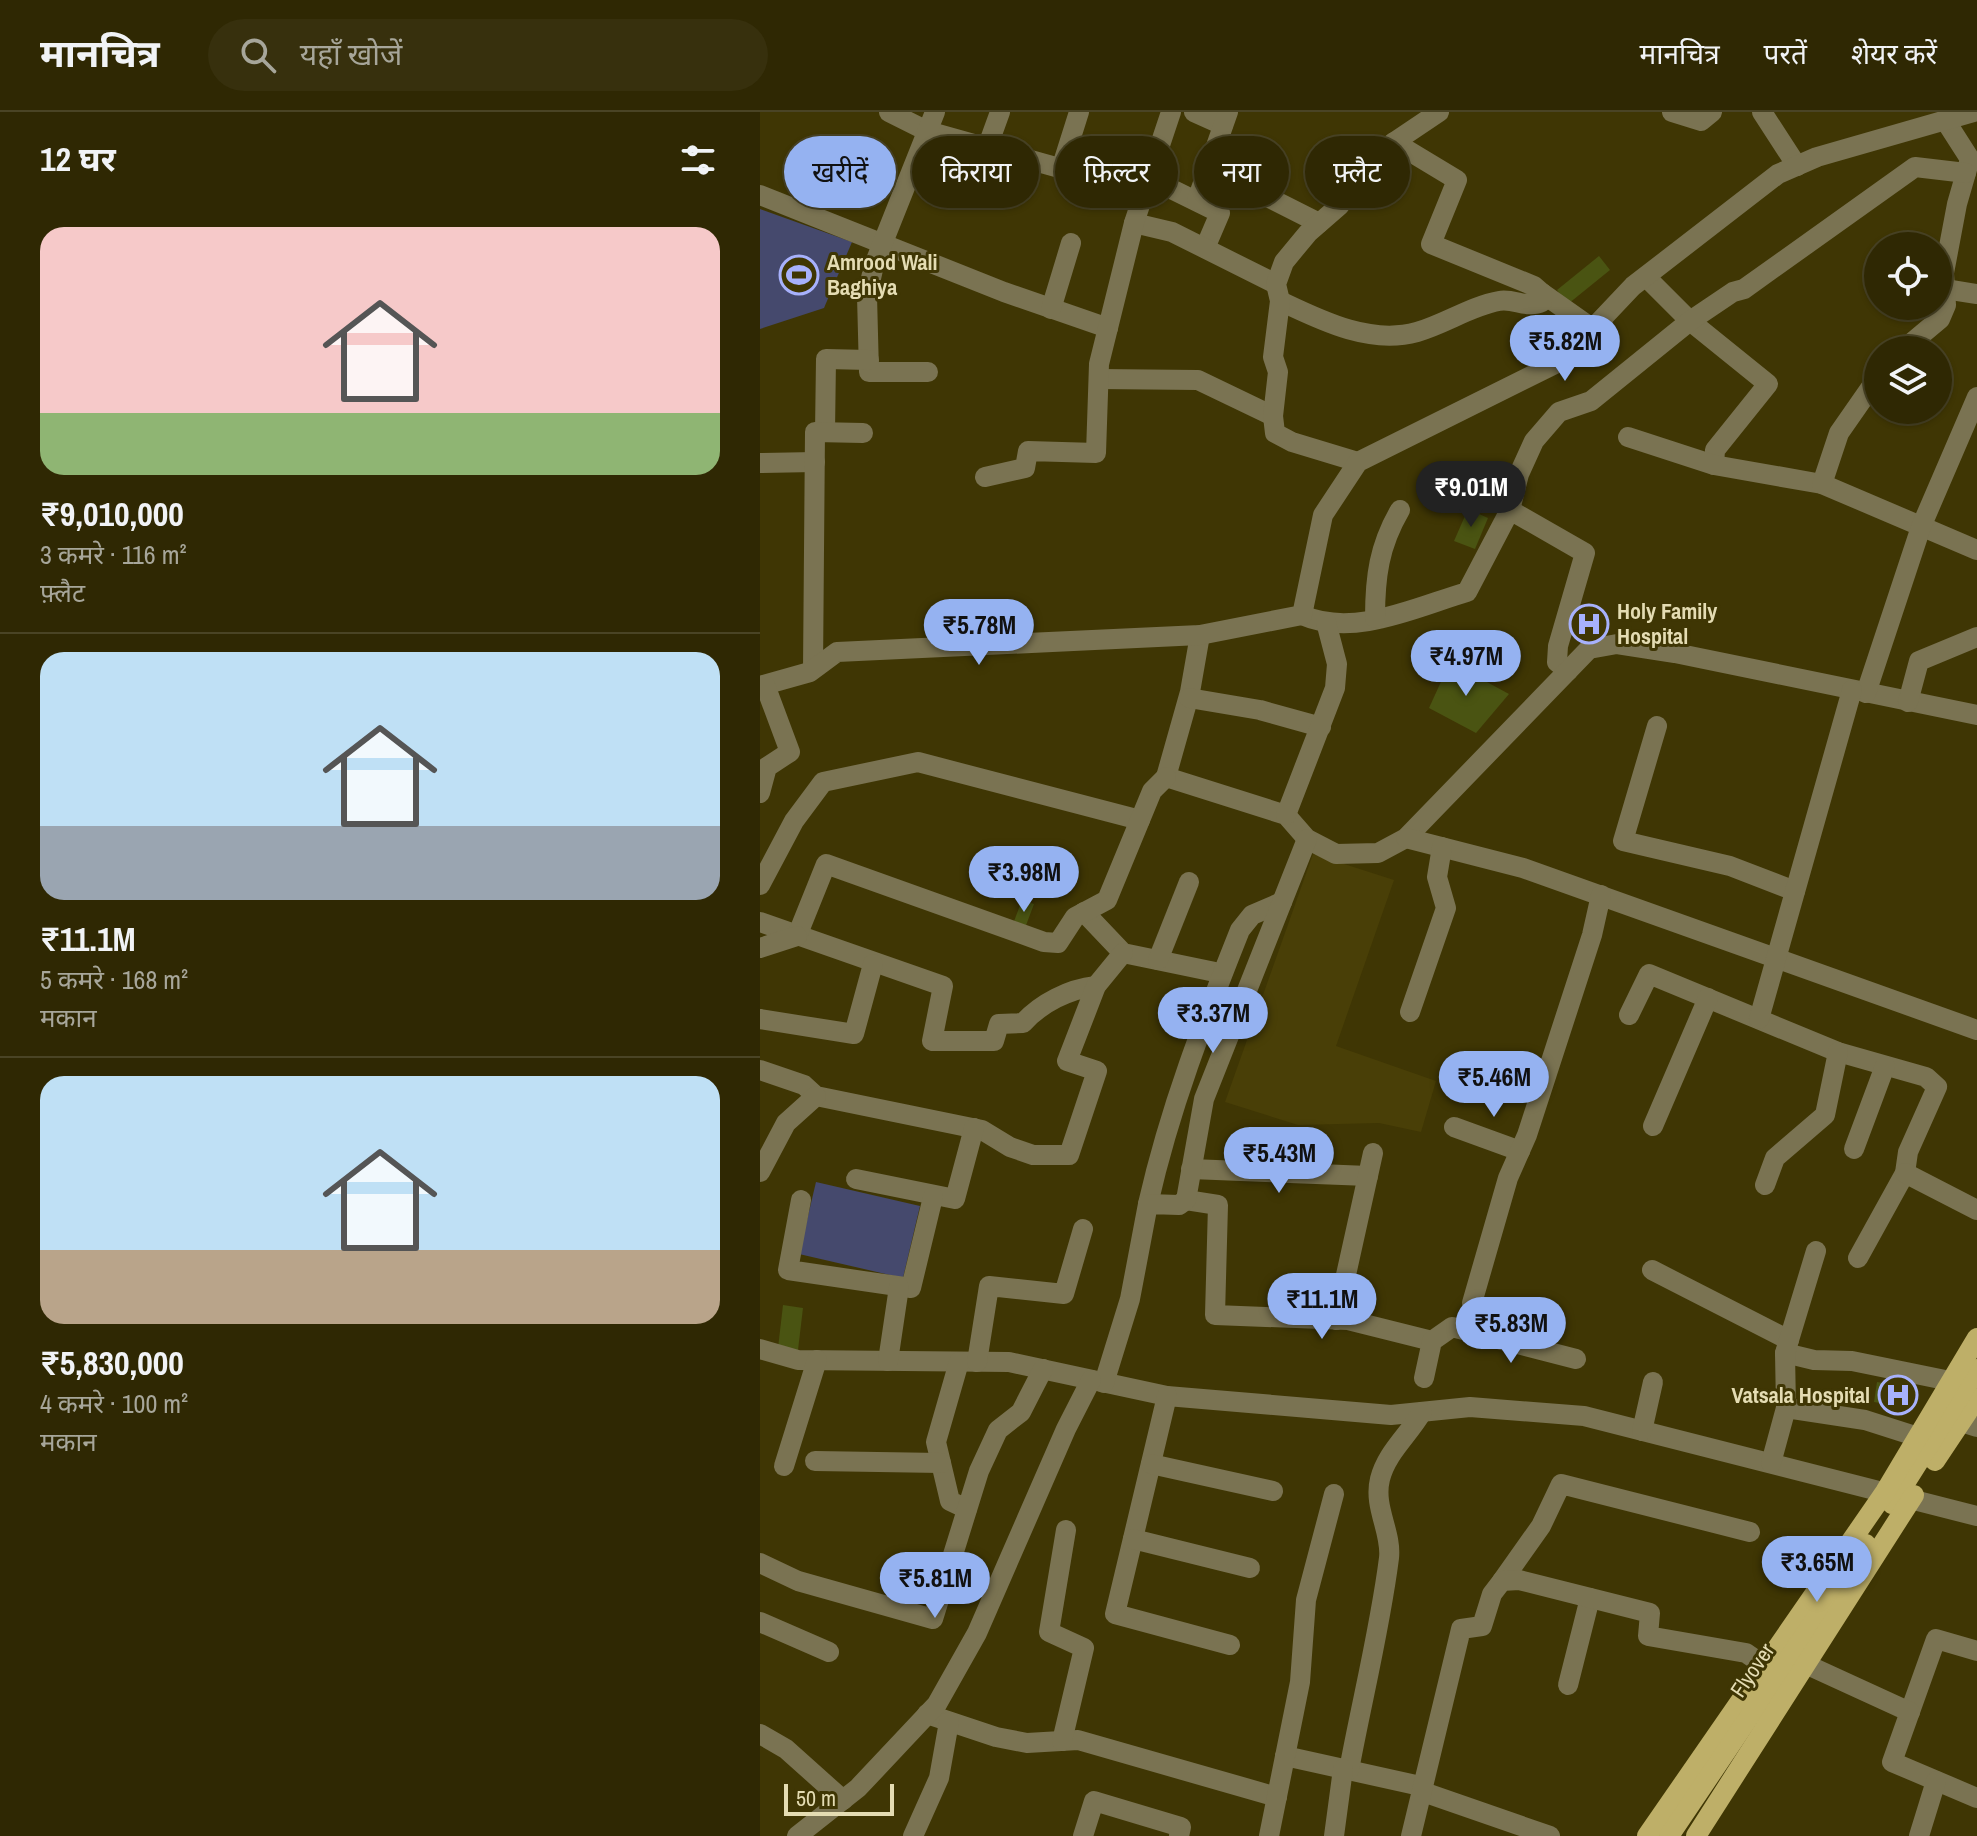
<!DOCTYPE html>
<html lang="hi">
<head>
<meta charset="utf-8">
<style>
  :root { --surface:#2f2803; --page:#37300d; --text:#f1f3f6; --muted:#a7a69a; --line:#4a4425; --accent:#95b2f1 }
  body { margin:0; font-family:"Archivo Narrow","Noto Sans Devanagari",sans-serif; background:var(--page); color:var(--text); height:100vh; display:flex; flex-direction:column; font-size:30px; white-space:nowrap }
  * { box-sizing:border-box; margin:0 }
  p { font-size:26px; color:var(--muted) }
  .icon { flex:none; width:44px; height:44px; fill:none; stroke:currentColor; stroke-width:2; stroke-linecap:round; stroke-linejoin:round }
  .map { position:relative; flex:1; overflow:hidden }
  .details { display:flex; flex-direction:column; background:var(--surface); width:760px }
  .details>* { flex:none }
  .banner { position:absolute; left:24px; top:24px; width:760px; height:72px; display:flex; gap:16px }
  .controls { position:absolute; left:1104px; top:120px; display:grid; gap:16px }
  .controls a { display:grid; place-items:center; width:88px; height:88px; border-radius:50%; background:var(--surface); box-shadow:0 2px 6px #0004,0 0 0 2px var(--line); font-size:40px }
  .scale { position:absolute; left:24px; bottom:20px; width:110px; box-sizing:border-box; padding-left:8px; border:4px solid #e4dcb3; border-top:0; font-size:22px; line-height:28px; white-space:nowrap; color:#e4dcb3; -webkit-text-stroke:6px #3f3604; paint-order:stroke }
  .price { position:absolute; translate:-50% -68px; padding:0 18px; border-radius:28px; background:var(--accent); color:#111; font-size:26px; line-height:52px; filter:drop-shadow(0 2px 4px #0008) }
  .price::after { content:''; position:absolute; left:50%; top:48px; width:24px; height:18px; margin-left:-12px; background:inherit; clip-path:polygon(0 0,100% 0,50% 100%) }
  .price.active { background:#222; color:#fff }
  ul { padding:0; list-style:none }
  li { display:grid; align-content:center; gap:16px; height:424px; padding:0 40px }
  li+li { border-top:2px solid var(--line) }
  li span { display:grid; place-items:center; height:248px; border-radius:24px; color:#555 }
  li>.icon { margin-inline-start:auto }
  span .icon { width:144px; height:144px; fill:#fffc; stroke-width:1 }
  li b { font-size:34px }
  h2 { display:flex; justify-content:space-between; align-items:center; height:96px; padding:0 40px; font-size:34px }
  .pill { padding:0 28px; border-radius:36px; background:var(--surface); box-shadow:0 2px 6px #0004,0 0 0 2px var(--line); font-size:28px; line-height:72px }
  .pill.active { background:var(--accent); color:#111 }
  header { display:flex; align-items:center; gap:48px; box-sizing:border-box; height:112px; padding:0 40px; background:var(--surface); border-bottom:2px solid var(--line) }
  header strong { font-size:38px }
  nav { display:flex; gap:44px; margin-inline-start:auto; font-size:28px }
  .search { width:560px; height:72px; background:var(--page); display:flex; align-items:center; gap:20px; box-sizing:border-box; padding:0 28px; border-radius:44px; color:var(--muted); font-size:30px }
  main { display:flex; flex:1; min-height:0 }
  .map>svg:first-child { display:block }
  .built { fill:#493f07 }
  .green { fill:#45496d }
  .building { fill:#4a5412 }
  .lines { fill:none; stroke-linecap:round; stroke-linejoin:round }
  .minor { stroke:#7a7352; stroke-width:20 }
  .major { stroke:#beaf68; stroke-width:20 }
  .labels { text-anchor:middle; stroke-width:6; stroke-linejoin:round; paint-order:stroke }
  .poi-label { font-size:22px; font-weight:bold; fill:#e4dcb3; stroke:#3f3604; text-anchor:start }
  .street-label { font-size:22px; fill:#e4dcb3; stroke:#3f3604 }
</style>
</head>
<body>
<header>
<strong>मानचित्र</strong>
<div class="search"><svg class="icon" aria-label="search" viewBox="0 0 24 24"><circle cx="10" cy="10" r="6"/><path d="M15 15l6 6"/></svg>यहाँ खोजें</div>
<nav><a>मानचित्र</a><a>परतें</a><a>शेयर करें</a></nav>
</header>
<main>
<section class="details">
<h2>12 घर<svg class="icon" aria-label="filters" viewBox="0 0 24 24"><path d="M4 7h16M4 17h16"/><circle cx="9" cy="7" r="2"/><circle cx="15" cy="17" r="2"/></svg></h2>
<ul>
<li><span style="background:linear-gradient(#f6c9c9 75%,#8fb573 0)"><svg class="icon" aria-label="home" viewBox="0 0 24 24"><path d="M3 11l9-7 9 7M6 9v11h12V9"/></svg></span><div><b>₹9,010,000</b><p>3 कमरे · 116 m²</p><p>फ़्लैट</p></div></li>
<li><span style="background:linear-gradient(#bfe0f5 70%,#9aa5b1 0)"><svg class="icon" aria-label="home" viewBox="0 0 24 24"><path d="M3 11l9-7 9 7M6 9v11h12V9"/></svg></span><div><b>₹11.1M</b><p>5 कमरे · 168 m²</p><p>मकान</p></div></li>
<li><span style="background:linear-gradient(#bfe0f5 70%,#b9a48a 0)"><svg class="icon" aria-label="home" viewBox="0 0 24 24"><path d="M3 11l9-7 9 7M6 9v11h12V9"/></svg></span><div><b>₹5,830,000</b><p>4 कमरे · 100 m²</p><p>मकान</p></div></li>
</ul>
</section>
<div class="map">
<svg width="1217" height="1724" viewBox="0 0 1217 1724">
  <rect width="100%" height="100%" fill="#3f3604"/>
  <path class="built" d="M553,742L634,768L576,934L676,969L661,1020L619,1011L538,1013L465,990Z"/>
  <g class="green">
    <path d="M0,97L92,130L64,196L0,217Z"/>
    <path d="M56,1070L160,1094L143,1166L39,1142Z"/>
  </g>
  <g class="building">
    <path d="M839,144L850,158L808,192L797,178Z"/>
    <path d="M708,397L728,406L715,437L694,429Z"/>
    <path d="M816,498L849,504L844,528L812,523Z"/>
    <path d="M690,550L749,582L716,621L669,596Z"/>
    <path d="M262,788L274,792L265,816L253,812Z"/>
    <path d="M23,1193L43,1196L38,1238L18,1236Z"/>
    <path d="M1117,1270L1152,1276L1149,1296L1114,1290Z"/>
  </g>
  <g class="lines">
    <g class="minor">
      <path d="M129,0L167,19L385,80"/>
      <path d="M434,0L463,13"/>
      <path d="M912,0L941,9L952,0"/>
      <path d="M1002,0L1037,54"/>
      <path d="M227,36L240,0"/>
      <path d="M301,57L319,0"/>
      <path d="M389,66L460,101L445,136"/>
      <path d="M478,70L559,111"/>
      <path d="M0,83L244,180L348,216"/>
      <path d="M437,88L468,0"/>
      <path d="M374,111L412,120L516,172"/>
      <path d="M886,165L930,209L1008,272L955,338L954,353"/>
      <path d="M1185,177L1217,182"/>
      <path d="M782,181L833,217"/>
      <path d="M520,189C562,209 610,233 657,220C685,212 711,194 739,189C754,186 767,197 782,190V181L774,174L671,132L697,68L634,30"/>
      <path d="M291,197L311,131"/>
      <path d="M1143,238L1180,207L1186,193L1184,161L1197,92L1210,47L1185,8"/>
      <path d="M168,260H109L107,184L114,153L175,0"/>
      <path d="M339,267L438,268L513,304"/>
      <path d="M65,320L66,247L109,248"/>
      <path d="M868,325L954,353L1062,372L1217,438"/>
      <path d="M598,350L532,330L515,321L513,304L518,260L513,245L520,189L516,172L524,150L548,121L579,94L618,41L679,0"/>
      <path d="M0,351L55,350"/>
      <path d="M225,365L265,356L268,339L336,341L339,252L374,111L411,0"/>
      <path d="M1062,372L1079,321L1118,265"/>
      <path d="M750,398L759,362L774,329L799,300L831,289L930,209L973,180L984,177L1155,55L1206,61"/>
      <path d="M542,503C594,526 656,495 707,480L750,398L825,441L798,534L797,550L808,559"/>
      <path d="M615,506C615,465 619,434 640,398"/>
      <path d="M440,523L430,580L406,665L526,703L547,727L576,742L618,741L646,726L829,537L857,532L915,541L1217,603"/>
      <path d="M53,557L55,320L103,321"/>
      <path d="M0,574L50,560L77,540L440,523L542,503L563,403L598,350L803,248L873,174L1018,62L1057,45L1214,0"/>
      <path d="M1106,581L1161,415L1217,285"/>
      <path d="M429,586L500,598L561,615"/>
      <path d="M1148,590L1159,549L1217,525"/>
      <path d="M897,614L863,729L970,754L1035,779"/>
      <path d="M0,681L7,655L30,640L5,573"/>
      <path d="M526,703L575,576L577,552L566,510"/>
      <path d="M646,726L763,756L1217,918"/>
      <path d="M0,773L34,709L63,670L158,650L380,708"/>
      <path d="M324,800L363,841L455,860"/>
      <path d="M0,810L183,874L172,929H234L239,912L263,911C281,891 309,877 336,874"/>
      <path d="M37,824L66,752L284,830L298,831L315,805L347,788L392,679L406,665"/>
      <path d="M0,836L37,824"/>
      <path d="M398,848L429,770"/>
      <path d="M650,900L686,796L677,765L682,735"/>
      <path d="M869,903L889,862L1078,940L1166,965L1177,975L1148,1040L1145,1061L1098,1146"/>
      <path d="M0,907L94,922L113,852"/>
      <path d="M999,907L1092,578"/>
      <path d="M0,958L44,973L56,984L222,1018L250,1035L273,1043H309L337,959L307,949L336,874L363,841"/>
      <path d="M893,1014L948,886"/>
      <path d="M694,1015L760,1039"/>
      <path d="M1094,1037L1125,954"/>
      <path d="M431,1057L608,1064"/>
      <path d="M0,1060L26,1011L56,984"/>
      <path d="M1145,1061L1217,1098"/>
      <path d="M96,1067L195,1087L214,1016"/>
      <path d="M1005,1073L1015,1046L1065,1003L1078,940"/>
      <path d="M41,1088L28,1158L151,1176L173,1085"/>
      <path d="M426,1088L458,1093L455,1203L588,1208L672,1229"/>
      <path d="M388,1092C410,995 443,911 480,818L492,803L522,790"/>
      <path d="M892,1158L1029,1228"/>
      <path d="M712,1191L748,1066L767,1023L832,823L841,783"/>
      <path d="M576,1208L613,1041"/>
      <path d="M0,1237L38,1248L249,1250L407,1284L631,1303L710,1295L824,1304L1217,1404"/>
      <path d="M1025,1241L1054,1248L1092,1249L1190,1269"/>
      <path d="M128,1249L139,1175"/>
      <path d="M199,1250L176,1330L190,1389L207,1397"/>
      <path d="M217,1250L229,1174L304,1182L323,1117"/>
      <path d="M664,1266L672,1229L692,1215L816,1247"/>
      <path d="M344,1271L370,1187L388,1092L419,1093L426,1088L444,987L547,727"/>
      <path d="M407,1284L355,1502L470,1533"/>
      <path d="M1026,1296L1105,1308L1155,1324"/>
      <path d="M1201,1310L1217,1315"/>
      <path d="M882,1319L893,1270"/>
      <path d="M55,1349L181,1351"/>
      <path d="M1011,1351L1026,1296L1025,1241L1056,1139"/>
      <path d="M391,1352L513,1379"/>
      <path d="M24,1354L57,1248"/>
      <path d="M373,1427L490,1456"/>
      <path d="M0,1451L38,1469L173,1507L219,1359L238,1318L261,1300L283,1257"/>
      <path d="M742,1469L781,1414L801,1372L990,1420"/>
      <path d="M0,1510L69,1540"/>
      <path d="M1217,1539L1176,1527L1132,1650L1217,1686"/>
      <path d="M1030,1545L1150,1600"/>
      <path d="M808,1573L830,1486"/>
      <path d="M167,1602L236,1625L267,1631L318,1628L517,1685"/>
      <path d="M0,1622L26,1637L83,1688"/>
      <path d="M302,1629L324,1536L289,1520L306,1418"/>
      <path d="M525,1644L656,1673L669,1682L790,1724"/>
      <path d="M589,1658C602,1588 620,1517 629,1446C632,1420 613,1395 620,1367C627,1340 648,1324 662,1300"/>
      <path d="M37,1724L98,1676L177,1592L217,1521L306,1317L331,1268"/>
      <path d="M153,1724L179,1666L189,1610"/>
      <path d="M323,1724L334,1689L421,1715L419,1724"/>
      <path d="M509,1724L540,1570L546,1488L574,1382"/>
      <path d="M574,1724L583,1657"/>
      <path d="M651,1724L701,1517L722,1514L732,1482L742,1469L759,1468L890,1501L888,1524L986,1541L1005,1554"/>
      <path d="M1159,1724L1176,1669"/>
    </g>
    <g class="major">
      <path d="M1175,1349L1217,1286"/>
      <path d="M1132,1392L1217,1257"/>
      <path d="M887,1724L1125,1380L1217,1226"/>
      <path d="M909,1724L1106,1432"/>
      <path d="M936,1724L1154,1383"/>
    </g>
  </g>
  <defs>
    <g id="stadium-ring" transform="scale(2)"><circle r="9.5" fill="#3f3604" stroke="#a7b1fc" stroke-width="1.5"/><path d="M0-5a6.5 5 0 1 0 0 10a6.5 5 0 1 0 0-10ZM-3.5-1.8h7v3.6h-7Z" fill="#a7b1fc"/></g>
    <g id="hospital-ring" transform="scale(2)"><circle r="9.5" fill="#3f3604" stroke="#a7b1fc" stroke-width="1.5"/><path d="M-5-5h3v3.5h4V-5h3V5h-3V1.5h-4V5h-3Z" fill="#a7b1fc"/></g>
  </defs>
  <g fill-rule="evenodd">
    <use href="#stadium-ring" x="39" y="163"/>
    <use href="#hospital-ring" x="829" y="512"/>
    <use href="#hospital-ring" x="1138" y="1283"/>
  </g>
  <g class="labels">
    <g class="poi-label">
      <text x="67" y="158">Amrood Wali<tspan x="67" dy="25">Baghiya</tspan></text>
      <text x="857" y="507">Holy Family<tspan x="857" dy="25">Hospital</tspan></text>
      <text x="1110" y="1291" text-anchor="end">Vatsala Hospital</text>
    </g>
    <g class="street-label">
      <text transform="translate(992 1558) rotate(-56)" y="8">Flyover</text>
    </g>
  </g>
</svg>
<div class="controls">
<a><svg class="icon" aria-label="locate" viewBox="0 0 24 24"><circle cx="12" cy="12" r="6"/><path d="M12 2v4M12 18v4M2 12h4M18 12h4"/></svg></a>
<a><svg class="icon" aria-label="layers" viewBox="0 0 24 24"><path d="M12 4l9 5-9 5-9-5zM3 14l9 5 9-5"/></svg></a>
</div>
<div class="scale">50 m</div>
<b class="price" style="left:805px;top:271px">₹5.82M</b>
<b class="price active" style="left:711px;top:417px">₹9.01M</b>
<b class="price" style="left:219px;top:555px">₹5.78M</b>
<b class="price" style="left:706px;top:586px">₹4.97M</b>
<b class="price" style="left:264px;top:802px">₹3.98M</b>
<b class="price" style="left:453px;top:943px">₹3.37M</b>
<b class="price" style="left:734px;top:1007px">₹5.46M</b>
<b class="price" style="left:519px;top:1083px">₹5.43M</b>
<b class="price" style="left:562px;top:1229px">₹11.1M</b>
<b class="price" style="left:751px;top:1253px">₹5.83M</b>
<b class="price" style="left:1057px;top:1492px">₹3.65M</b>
<b class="price" style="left:175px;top:1508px">₹5.81M</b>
<div class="banner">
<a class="pill active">खरीदें</a>
<a class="pill">किराया</a>
<a class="pill">फ़िल्टर</a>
<a class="pill">नया</a>
<a class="pill">फ़्लैट</a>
</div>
</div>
</main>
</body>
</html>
